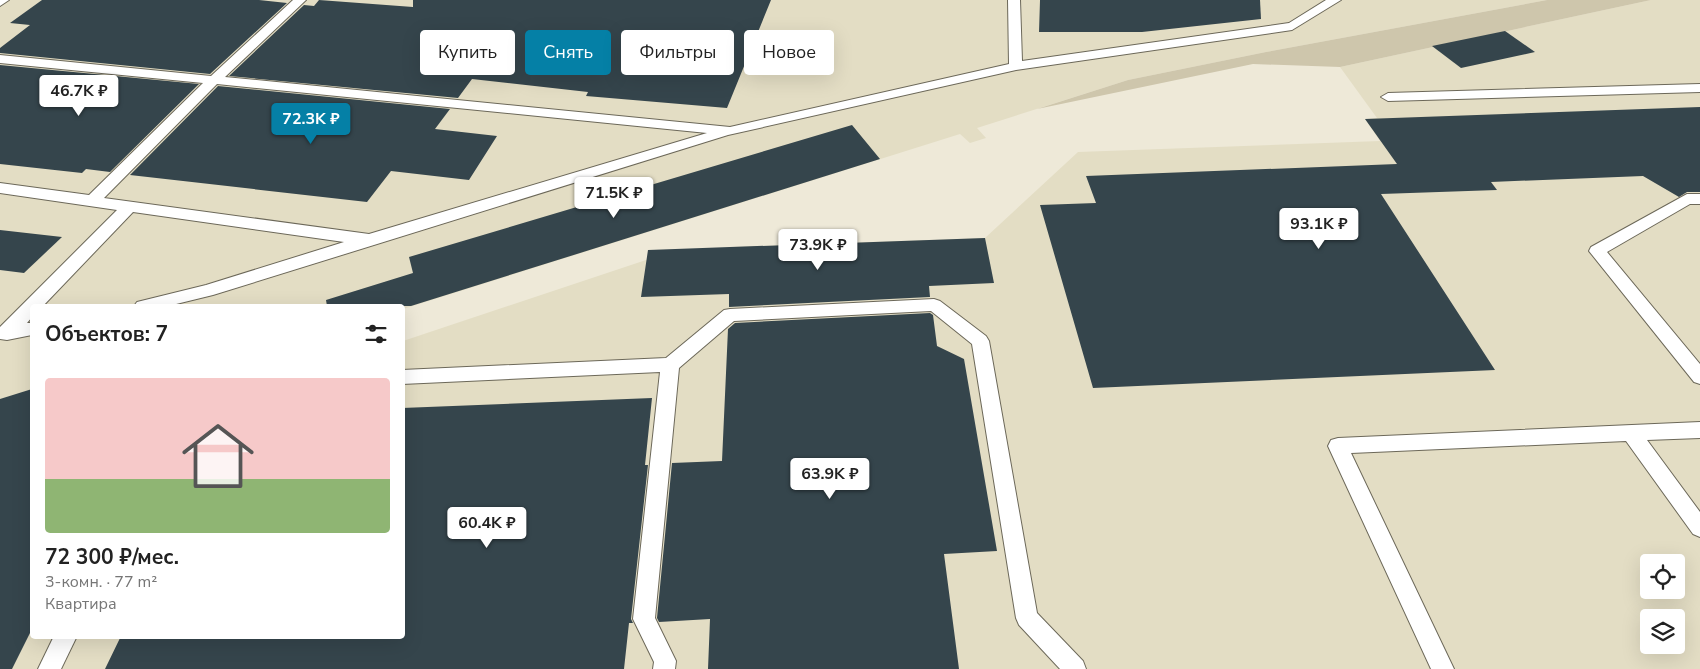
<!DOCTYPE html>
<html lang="ru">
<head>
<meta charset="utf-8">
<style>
  :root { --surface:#fff; --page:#f2f2f2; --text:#222; --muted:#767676; --accent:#0580a6 }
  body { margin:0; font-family:"Nunito Sans",sans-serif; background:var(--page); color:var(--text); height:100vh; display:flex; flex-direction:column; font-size:19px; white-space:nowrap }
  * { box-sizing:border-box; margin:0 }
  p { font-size:16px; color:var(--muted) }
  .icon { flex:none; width:28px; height:28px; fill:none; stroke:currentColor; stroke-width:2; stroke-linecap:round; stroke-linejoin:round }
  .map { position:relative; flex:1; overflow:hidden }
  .details { position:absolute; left:30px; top:304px; width:375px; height:335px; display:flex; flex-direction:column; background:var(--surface); border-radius:5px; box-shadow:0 5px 20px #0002 }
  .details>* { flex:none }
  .guide { position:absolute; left:420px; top:30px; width:475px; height:45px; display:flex; gap:10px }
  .controls { position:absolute; left:1640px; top:554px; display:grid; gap:10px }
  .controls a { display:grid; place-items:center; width:45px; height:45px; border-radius:5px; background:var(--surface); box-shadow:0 5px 20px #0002; font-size:25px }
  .price { position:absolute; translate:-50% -42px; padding:0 11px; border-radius:5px; background:#fff; color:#222; font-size:16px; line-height:32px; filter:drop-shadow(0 1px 2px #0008) }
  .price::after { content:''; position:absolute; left:50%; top:30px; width:15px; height:11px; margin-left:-8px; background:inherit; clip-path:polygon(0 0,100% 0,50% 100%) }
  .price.active { background:var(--accent); color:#fff }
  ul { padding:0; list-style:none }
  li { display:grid; align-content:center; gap:10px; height:265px; padding:0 15px }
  li span { display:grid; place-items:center; height:155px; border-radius:5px; color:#555 }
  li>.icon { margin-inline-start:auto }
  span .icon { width:90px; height:90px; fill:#fffc; stroke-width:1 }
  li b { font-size:21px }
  h2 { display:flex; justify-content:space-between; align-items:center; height:60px; padding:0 15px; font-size:21px }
  .tag { padding:0 18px; border-radius:5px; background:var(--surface); box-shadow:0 5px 20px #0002; font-size:18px; line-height:45px }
  .tag.active { background:var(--accent); color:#fff }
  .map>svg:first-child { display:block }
  .built { fill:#e3ddc4; fill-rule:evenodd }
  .green { fill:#cec6ac }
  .building { fill:#35454c }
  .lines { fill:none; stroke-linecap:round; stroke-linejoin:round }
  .lane-casing { stroke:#6c6859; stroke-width:2 }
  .lane { fill:#fff; fill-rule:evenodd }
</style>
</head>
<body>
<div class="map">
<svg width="1700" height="669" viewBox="0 0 1700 669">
  <rect width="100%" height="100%" fill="#eee9d8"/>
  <g class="built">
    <path d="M0,0H1547L1266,52L1128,80L977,128L986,138L970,143L960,134L403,309L402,306H32V425L0,435Z"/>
    <path d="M1651,0H1700V669H0V476L32,465V636H402L403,341L646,260L675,259L734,247L985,238L1078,152L1380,141L1365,119L1377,118L1340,67ZM1649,562H1676V590H1649ZM1649,618H1676V645H1649Z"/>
  </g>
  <path class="green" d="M1547,0H1651L1340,67L1253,64L1037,109L1128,80L1266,52Z"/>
  <g class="building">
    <path d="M42,0H259L287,3L210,74L0,53V48L30,25L10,23Z"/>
    <path d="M319,0L413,7V0H771L727,108L586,96L588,92L472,79L458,98L229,76L304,5L314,6Z"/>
    <path d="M1040,0H1260L1261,19L1142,32H1039Z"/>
    <path d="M1505,31L1535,52L1461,68L1432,46Z"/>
    <path d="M0,65L199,84L110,172L86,169L82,173L0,164Z"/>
    <path d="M218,86L450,109L435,129L497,136L469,180L391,171L367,202L130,175Z"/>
    <path d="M1700,107V192H1687L1679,197L1643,176L1491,182L1497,190L1381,194L1495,370L1093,388L1040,205L1096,203L1086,176L1397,164L1365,119Z"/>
    <path d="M852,125L880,159L411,306H327L326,300L413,273L409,257Z"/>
    <path d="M0,230L62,237L24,273L0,270Z"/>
    <path d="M985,238L994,283L929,286L930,297L729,307V294L641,297L648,250Z"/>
    <path d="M930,313L933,315L937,346L964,359L997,551L944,554L959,669H708L710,619L659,622L657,618L672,463L722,461L728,329L735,323Z"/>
    <path d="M32,389V629L12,669H0V399Z"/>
    <path d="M652,398L645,465H648L631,619L633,623H629L624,669H105L121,636H402V408Z"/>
  </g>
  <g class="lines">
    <g class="lane-casing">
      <g id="lane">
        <path d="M0,0H9L0,6Z"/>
        <path d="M293,0H306L225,77L730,127L1009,64L1008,0H1020L1022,61L1289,23L1326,0H1341L1292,30L1016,70L728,135L213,295L168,306H134L137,302L206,285L344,242L133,212L43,306H32V317L27,323H32V335L7,340L0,339V327L117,210L0,193V183L89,195L203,83L0,63V55L211,76ZM217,84L707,133L369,234L104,198Z"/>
        <path d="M1700,84V92L1388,101L1381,97L1388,93Z"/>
        <path d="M1687,194H1700V204H1690L1607,252L1700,364V384L1694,382L1589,251L1591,247Z"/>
        <path d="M934,299L940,301L986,336L989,341L1037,613L1083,661L1086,669H1060L1019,625L1016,618L972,344L931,311L734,321L679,368L655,618L676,661L675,669H653L654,662L633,619L660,372L402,384V370L666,358L724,310L730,309Z"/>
        <path d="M1700,422V438L1647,440L1700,512V537L1693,534L1626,441L1351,453L1454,669H1431L1328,446L1331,440L1338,438Z"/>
        <path d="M54,636H77L61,669H38Z"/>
      </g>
    </g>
    <use href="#lane" class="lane"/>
  </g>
</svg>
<div class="controls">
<a><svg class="icon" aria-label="locate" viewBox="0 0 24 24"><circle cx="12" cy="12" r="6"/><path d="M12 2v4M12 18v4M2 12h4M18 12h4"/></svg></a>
<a><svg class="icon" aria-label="layers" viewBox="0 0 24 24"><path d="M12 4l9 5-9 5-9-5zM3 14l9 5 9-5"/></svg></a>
</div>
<b class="price" style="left:79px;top:117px">46.7K ₽</b>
<b class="price active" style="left:311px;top:145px">72.3K ₽</b>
<b class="price" style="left:614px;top:219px">71.5K ₽</b>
<b class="price" style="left:1319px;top:250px">93.1K ₽</b>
<b class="price" style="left:818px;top:271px">73.9K ₽</b>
<b class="price" style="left:830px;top:500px">63.9K ₽</b>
<b class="price" style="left:487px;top:549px">60.4K ₽</b>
<div class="guide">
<a class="tag">Купить</a>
<a class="tag active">Снять</a>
<a class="tag">Фильтры</a>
<a class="tag">Новое</a>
</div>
<section class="details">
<h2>Объектов: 7<svg class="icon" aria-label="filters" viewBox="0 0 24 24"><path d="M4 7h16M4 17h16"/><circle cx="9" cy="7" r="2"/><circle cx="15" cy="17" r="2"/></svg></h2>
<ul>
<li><span style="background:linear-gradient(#f6c9c9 65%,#8fb573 0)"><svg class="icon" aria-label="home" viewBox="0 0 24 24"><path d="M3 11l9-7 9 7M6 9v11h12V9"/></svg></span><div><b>72 300 ₽/мес.</b><p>3-комн. · 77 m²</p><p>Квартира</p></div></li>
</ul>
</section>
</div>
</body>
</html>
